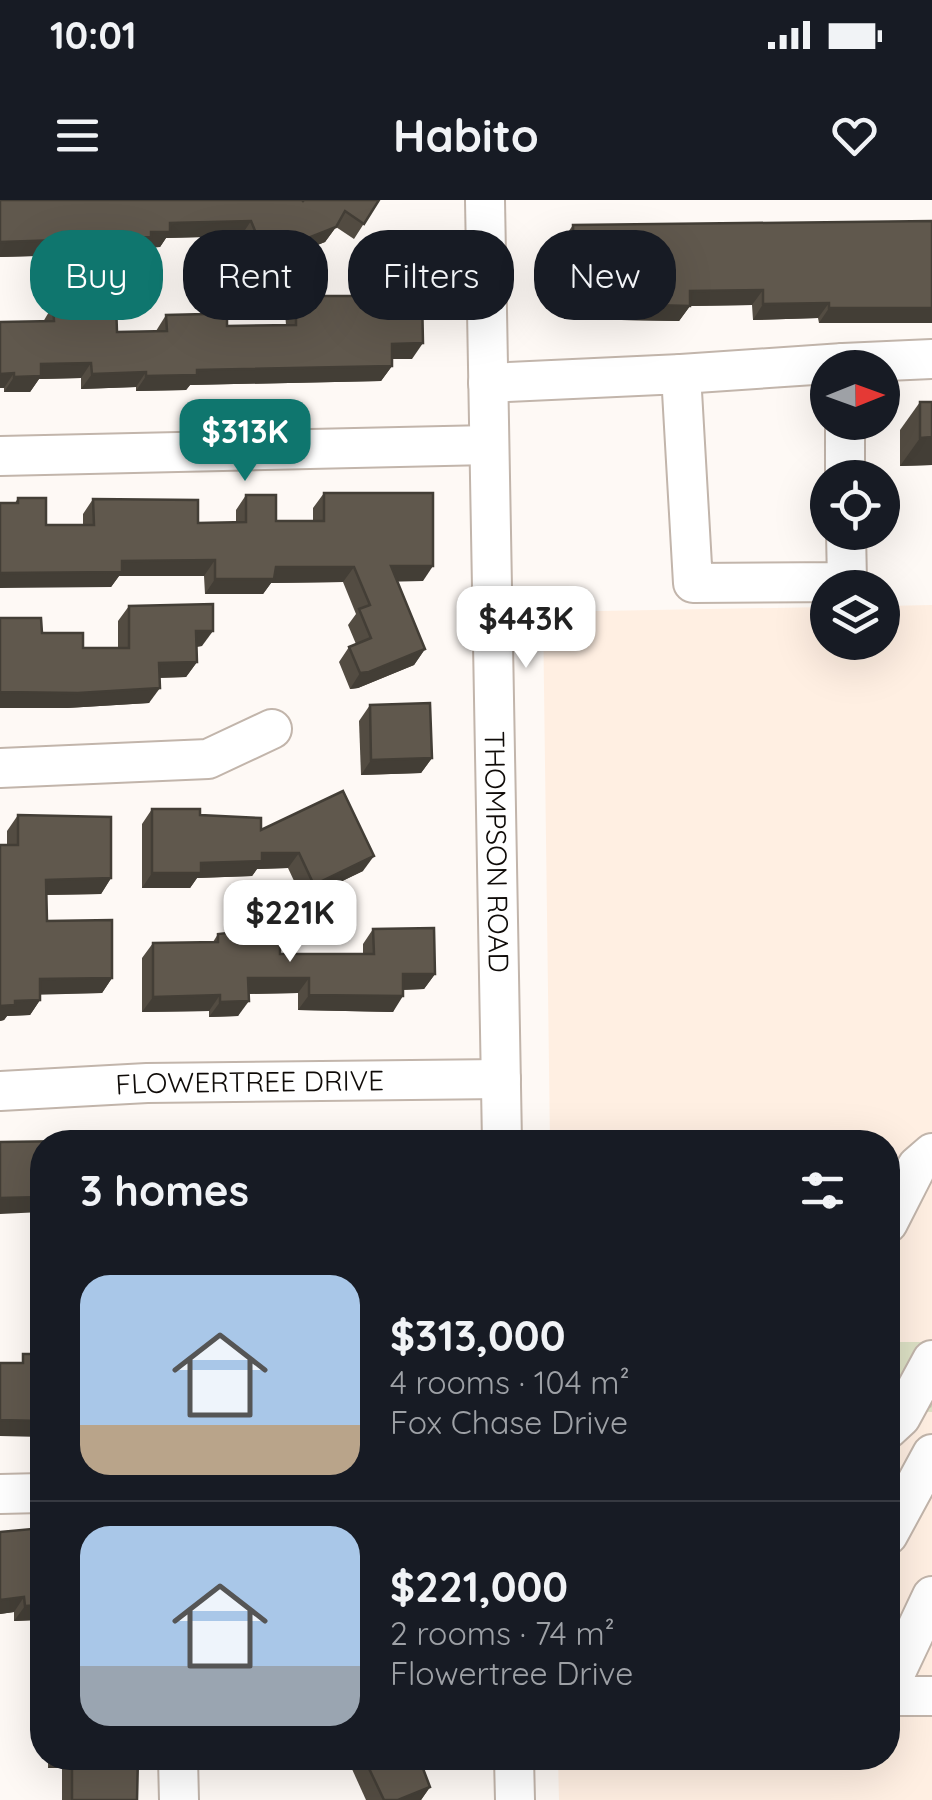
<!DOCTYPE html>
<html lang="en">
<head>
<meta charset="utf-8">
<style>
  :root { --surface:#171b24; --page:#20242c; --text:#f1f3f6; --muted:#9ea1a6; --line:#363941; --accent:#0f766e }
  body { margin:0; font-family:Quicksand,sans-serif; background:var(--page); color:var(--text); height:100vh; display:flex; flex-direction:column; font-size:38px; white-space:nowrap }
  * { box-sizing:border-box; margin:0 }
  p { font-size:32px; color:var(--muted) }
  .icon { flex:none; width:55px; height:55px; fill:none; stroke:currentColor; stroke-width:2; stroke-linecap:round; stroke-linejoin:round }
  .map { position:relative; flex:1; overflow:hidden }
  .drawer { position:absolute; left:30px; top:930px; width:870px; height:640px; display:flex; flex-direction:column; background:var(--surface); border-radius:40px; box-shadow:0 10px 40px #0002 }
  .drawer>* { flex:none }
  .banner { position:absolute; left:30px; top:30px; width:872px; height:90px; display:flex; gap:20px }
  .needle { width:65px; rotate:89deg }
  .tools { position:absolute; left:810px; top:150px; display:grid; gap:20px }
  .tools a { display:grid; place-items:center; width:90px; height:90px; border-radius:50%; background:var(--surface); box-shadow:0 10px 40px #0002; font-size:50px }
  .price { position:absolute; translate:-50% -85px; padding:0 22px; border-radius:20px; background:#fff; color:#222; font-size:32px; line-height:65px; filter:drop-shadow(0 2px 5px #0008) }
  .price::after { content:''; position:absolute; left:50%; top:60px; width:30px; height:22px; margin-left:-15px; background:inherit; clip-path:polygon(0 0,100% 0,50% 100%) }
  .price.selected { background:var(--accent); color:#fff }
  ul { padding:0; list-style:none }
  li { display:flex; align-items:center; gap:30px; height:250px; padding:0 50px }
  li+li { border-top:2px solid var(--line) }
  li span { display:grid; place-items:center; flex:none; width:280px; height:200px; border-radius:30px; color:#555 }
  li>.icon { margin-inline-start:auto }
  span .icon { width:120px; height:120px; fill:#fffc; stroke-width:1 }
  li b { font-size:42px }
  h2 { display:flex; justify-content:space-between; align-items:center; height:120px; padding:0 50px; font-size:42px }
  .chip { padding:0 35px; border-radius:40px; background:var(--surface); box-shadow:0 10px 40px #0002; font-size:35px; line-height:90px }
  .chip.selected { background:var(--accent); color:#fff }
  .status { display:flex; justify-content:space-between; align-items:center; height:70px; padding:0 50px; background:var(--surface); direction:ltr }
  .status svg { height:28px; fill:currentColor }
  header { display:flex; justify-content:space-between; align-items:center; height:130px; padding:0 50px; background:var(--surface); font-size:45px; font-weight:800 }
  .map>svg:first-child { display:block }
  .built { fill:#ffefe2 }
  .park { fill:url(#park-crowns) }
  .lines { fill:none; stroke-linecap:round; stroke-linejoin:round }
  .minor-casing { stroke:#c2b5ab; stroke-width:42 }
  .minor { stroke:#fff; stroke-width:38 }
  .wall { fill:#534c42 }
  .shaded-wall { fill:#433e36 }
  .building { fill:#60584d; stroke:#433e36; stroke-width:2.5 }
  .labels { text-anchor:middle; stroke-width:10; stroke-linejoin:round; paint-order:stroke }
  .street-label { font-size:28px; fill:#0f0b08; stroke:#fff }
</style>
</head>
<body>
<div class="status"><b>10:01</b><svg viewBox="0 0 49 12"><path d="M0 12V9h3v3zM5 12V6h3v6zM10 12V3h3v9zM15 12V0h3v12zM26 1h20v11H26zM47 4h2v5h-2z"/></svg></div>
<header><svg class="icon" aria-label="menu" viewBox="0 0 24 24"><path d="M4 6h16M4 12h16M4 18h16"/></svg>Habito<svg class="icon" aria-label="heart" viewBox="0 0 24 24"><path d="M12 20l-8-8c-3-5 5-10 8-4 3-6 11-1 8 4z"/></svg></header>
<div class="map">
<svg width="932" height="1600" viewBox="0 0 932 1600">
  <defs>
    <pattern id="park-crowns" width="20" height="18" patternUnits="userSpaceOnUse" patternTransform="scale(2.5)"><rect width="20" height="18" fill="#dde1c5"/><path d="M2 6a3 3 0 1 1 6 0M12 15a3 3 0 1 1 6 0" fill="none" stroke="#bcc0a8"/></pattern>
  </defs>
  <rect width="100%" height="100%" fill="#fef9f5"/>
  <path class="built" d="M932,405V1600H559L558,1558H888V942H550L543,412L827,407L828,442H882L883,406Z"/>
  <path class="park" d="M888,1142H932V1212L888,1210Z"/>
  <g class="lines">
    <g class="minor-casing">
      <g id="minor">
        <path id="s1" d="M485,0L502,942"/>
        <path d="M844,168L843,163L932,159"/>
        <path d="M681,174L843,163"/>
        <path d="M488,183L681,174L693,383L847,382L846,332"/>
        <path d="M845,222V278"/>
        <path d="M0,256L489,245"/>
        <path d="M0,568L208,559L272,529"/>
        <path id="s2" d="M0,891L147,883L501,879"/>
        <path d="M888,1023L917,966L932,953"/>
        <path d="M888,1229L901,1217L932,1160"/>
        <path d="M0,1294L42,1293"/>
        <path d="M888,1335L932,1254"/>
        <path d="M888,1489L932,1396"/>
        <path d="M888,1496H932"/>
        <path d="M178,1558L179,1600"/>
        <path d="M514,1558L515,1600"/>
      </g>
    </g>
    <use href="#minor" class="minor"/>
  </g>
  <g class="wall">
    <path d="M0,0H379L354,39L336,27L325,42L254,70L241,36L166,38L160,47L144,48L140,53L0,57Z"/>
    <path d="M932,21V123H819L818,118L753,120L752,105L690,106L679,121L564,119L562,41L573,25Z"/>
    <path d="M363,80L391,96L412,159H392V166L381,181L190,185L186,190L136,191V187L81,189V178L39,179L30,192H4V188H0V122H43L53,105L117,132L156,131L166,115L202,114L206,109L227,126L286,125L285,112L296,96H353Z"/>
    <path d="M920,202H932V265L900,266V230Z"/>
    <path d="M324,293L423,381H397L425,449L414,465L358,488L350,489L339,462L349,447L356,444L348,425L356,414L343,382L271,383L263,394H205L204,376H119L111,387L15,303L18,298L46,325H83V314L93,299L198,323H236V310L246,295L276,321H313V308Z"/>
    <path d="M129,406L202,446L197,447V462L186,477L159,478L149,503L67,508H0V418L83,448H118V421Z"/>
    <path d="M370,505L432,558L421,573L361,575L359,521Z"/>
    <path d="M152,609L200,615L261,630L363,671L303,700L288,668L257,669L252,676L197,678L190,688H142V624Z"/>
    <path d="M18,615L111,678L101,694L47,695V721L112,778L102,793L40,794V800L30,815L7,816L4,820L0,821V645H7V631Z"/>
    <path d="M373,729L435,774L424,789L403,790L393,812L298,810V793L249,794L238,816L209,817V811L142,812V758L153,743L213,742L218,734L280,754H363V744Z"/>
    <path d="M42,1328V1433H38L37,1420L14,1421V1412L0,1414V1332Z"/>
    <path d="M48,1558H138L137,1600H62V1568H48Z"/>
    <path d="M347,1558H419L430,1587L421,1600H366Z"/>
  </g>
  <g class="shaded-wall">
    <path d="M251,21L241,36L166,38L160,47L144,48L140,53L0,57V42L151,32L170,23Z"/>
    <path d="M336,27L325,42L254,70L265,55Z"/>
    <path d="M763,90L752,105L690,106L679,121L564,119L575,103L690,91Z"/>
    <path d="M829,103L818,118L753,120L763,104Z"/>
    <path d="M829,108H932V123H819Z"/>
    <path d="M423,143L412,159H381L392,144Z"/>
    <path d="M91,163L81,178L39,179L30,192H4L14,177L41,164Z"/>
    <path d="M392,166L381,181L190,185L186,190L136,191L146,176L197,170Z"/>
    <path d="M146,172L136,187L81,189L92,174Z"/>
    <path d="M14,173L4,188H0V174Z"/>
    <path d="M932,237V265L900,266L920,238Z"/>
    <path d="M215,360L204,376H119L111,387L0,388V373L122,361Z"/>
    <path d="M391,366H433L423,381L380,382Z"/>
    <path d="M276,367H354L343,382L271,383L263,394H205L215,379Z"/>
    <path d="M196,431H213L202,446L186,447Z"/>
    <path d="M425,449L414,465L358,488L350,489L360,473Z"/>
    <path d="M197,462L186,477L148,478L159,463Z"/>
    <path d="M160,488L149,503L67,508H0V492Z"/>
    <path d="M432,558L421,573L361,575L371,560Z"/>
    <path d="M262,653H299L288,668L257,669L252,676L197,678L190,688H142L152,673L201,663Z"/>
    <path d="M374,656L363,671L303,700L314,685Z"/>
    <path d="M111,678L101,694L36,695L46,680Z"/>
    <path d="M403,774H435L424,789L392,790Z"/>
    <path d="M112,778L102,793L29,795L40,779Z"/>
    <path d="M248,778H309L298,793L238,794Z"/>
    <path d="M220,795L209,811L142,812L153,797Z"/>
    <path d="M309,795L403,796L393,812L298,810Z"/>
    <path d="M40,800L30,815L7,816L4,820L0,821V806L15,801Z"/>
    <path d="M249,801L238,816L209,817L220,802Z"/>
    <path d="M42,997V1012L0,1014V998Z"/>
    <path d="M0,1220L42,1221V1237L0,1236Z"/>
    <path d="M24,1397L14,1412L0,1414V1400Z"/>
    <path d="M42,1405V1413L37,1420L14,1421L25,1406Z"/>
    <path d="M55,1558H69L62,1568H48Z"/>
    <path d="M430,1587L421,1600H398Z"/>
  </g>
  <g class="building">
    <path d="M0,0H302L303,1L304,0H379L364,24L345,11L336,27L265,55L251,21L170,23V32H151V37L0,42Z"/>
    <path d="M932,21V108H829V103L763,104V90L690,91V106L575,103L573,25Z"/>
    <path d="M363,80H391V96H422L423,143L392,144V166L197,170V175L146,176V172L92,174L91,163L41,164V176L14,177V173L0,174V122L54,121L53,105L80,102L116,103L117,132L167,131L166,115L206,114V109L227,108V126L296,125V96H364Z"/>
    <path d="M920,202H932V237L920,238Z"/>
    <path d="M324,293H433V366H391L425,449L369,472L360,473L349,447L371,438L359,409L370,405L354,367H276L274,379H215V360L122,361V372L0,373V303H18V298H46V325H94L93,299L198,300V323L246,322V295H276V321H324Z"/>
    <path d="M213,404V431H196L197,462L159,463L160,488L78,493L0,492V418H41L42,433H83V448H129V406Z"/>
    <path d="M430,503L432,558L371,560L370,505Z"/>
    <path d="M343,591L374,656L314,685L299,653H262V661L201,663V673H152V609H200V615L261,618V630Z"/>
    <path d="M18,615L111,617V678L46,680L47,721L112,720V778L40,779V800L15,801V805L0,806V645H18Z"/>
    <path d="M280,727V754H374L373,729L434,728L435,774H403V796L309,795V778H248L249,801L220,802V795L153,797V743L218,742V734Z"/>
    <rect x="261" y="932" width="69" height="10"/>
    <path d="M72,937L197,939V942H42V997L0,998V942L72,941Z"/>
    <path d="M431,937V942H377V938Z"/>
    <path d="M23,1154H42V1221L0,1220V1163H23Z"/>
    <path d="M42,1328V1405L25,1406L24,1397L0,1400V1332Z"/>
    <path d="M72,1558H138L137,1600H72Z"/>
    <path d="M364,1558H419L430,1587L398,1600H384Z"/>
  </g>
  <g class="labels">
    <g class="street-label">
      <text dy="10" stroke="none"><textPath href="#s1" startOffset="652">THOMPSON ROAD</textPath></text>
      <text dy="10" stroke="none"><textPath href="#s2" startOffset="250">FLOWERTREE DRIVE</textPath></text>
    </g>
  </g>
</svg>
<div class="tools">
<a><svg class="needle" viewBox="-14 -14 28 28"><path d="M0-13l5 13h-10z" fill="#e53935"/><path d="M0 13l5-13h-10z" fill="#9ea1a6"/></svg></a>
<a><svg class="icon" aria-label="locate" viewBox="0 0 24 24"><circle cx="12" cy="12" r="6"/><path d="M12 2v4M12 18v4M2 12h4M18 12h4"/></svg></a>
<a><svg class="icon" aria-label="layers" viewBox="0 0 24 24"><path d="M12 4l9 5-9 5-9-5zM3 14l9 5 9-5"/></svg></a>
</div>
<b class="price selected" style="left:245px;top:284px">$313K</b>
<b class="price" style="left:526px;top:471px">$443K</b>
<b class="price" style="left:290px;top:765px">$221K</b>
<div class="banner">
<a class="chip selected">Buy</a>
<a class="chip">Rent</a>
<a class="chip">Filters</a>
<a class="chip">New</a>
</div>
<section class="drawer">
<h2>3 homes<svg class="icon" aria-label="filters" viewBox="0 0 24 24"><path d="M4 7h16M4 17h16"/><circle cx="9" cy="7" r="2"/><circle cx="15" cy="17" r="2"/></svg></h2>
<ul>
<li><span style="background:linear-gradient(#a9c7e8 75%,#b9a48a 0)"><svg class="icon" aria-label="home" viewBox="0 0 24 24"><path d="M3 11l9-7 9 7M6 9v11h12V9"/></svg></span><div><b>$313,000</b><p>4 rooms · 104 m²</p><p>Fox Chase Drive</p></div></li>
<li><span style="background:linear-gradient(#a9c7e8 70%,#9aa5b1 0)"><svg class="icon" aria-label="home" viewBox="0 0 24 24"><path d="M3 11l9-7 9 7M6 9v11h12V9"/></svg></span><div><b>$221,000</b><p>2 rooms · 74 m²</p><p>Flowertree Drive</p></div></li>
</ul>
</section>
</div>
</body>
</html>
